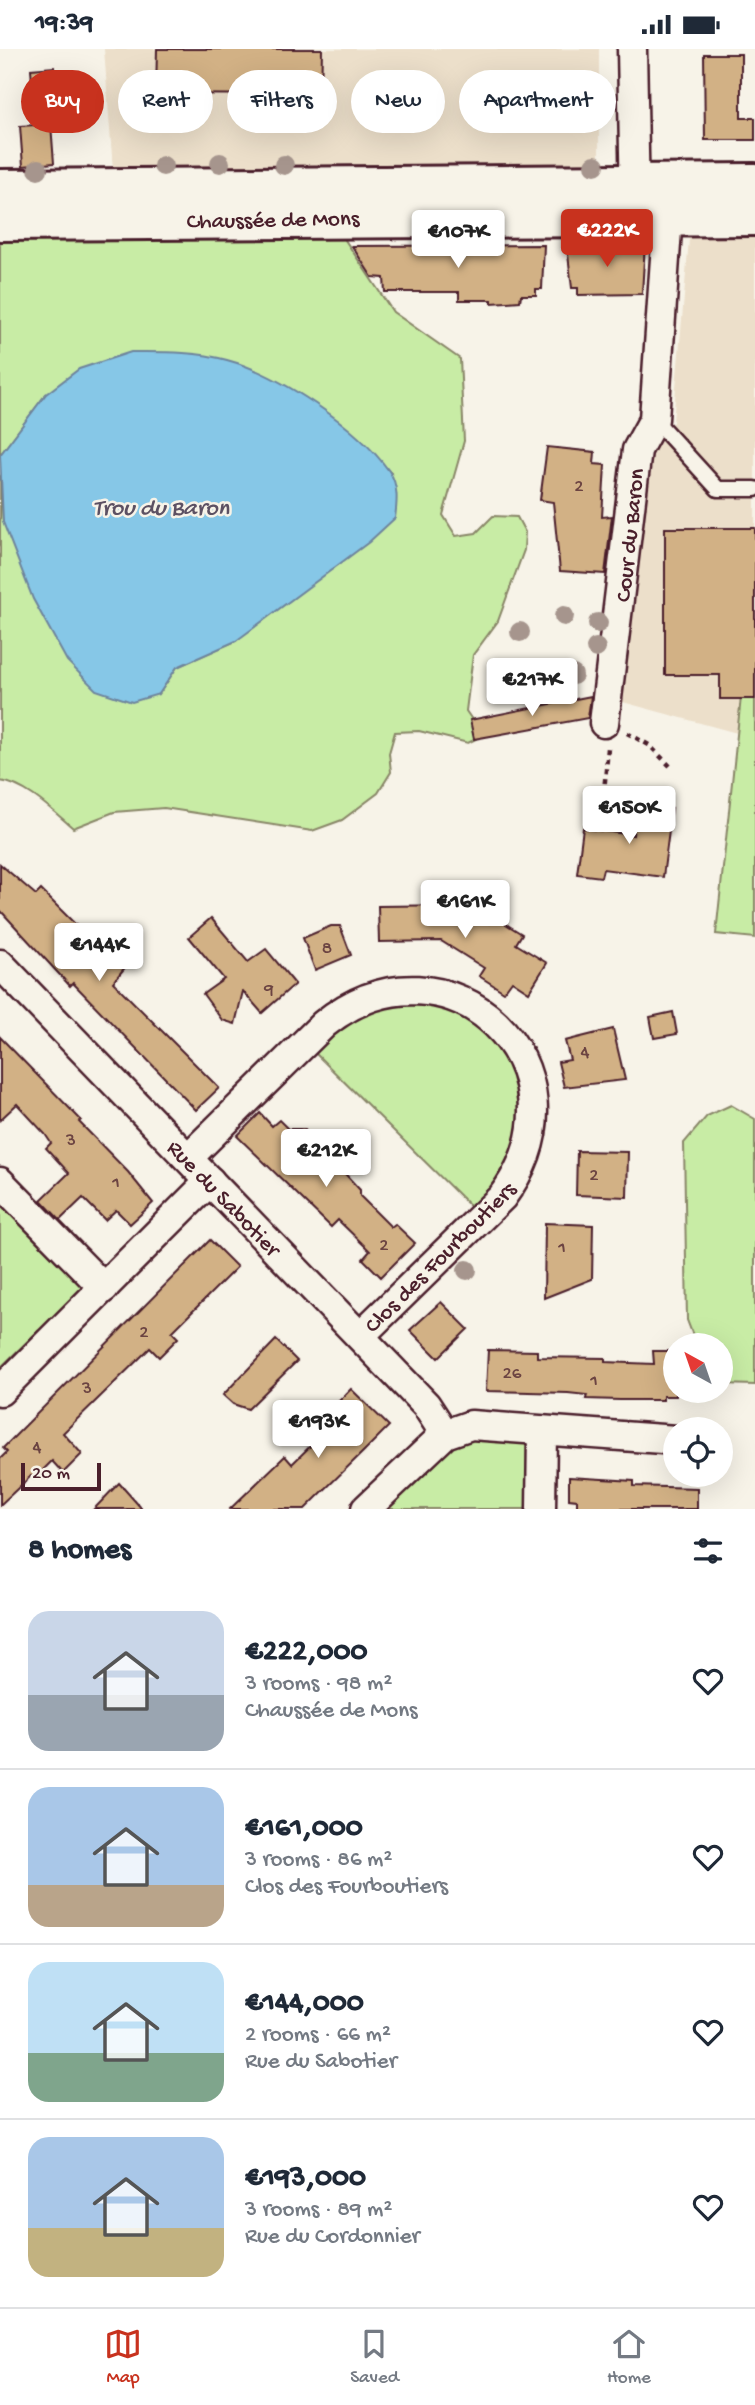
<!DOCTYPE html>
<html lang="en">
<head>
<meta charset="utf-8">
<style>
  :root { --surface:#fff; --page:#f2f2f3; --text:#1f2937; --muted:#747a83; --line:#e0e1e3; --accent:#c8321e }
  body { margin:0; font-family:"Gochi Hand",sans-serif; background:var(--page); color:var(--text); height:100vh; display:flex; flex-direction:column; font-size:26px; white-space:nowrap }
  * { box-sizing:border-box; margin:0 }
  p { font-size:23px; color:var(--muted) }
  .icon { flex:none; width:38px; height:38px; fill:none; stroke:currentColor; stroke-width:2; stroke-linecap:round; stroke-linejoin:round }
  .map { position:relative; height:1460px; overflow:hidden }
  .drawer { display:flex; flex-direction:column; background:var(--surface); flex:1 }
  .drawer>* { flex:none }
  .guide { position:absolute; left:21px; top:21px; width:714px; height:63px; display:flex; gap:14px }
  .needle { width:46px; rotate:320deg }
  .buttons { position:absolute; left:663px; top:1284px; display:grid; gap:14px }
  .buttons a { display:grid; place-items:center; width:70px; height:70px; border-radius:50%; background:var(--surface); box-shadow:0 7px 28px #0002; font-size:35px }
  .scale { position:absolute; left:21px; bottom:18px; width:80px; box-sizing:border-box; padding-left:7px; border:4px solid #4a1f2b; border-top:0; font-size:19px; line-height:24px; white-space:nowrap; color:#4a1f2b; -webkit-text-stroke:5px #f7f3e8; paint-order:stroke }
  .price { position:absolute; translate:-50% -60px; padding:0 16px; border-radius:7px; background:#fff; color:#222; font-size:23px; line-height:46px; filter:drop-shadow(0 2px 4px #0008) }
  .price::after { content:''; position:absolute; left:50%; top:42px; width:21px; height:16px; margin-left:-10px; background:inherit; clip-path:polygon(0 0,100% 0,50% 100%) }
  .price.current { background:var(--accent); color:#fff }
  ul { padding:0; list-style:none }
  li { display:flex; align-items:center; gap:21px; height:175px; padding:0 28px }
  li+li { border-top:2px solid var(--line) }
  li span { display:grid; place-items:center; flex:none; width:196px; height:140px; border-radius:21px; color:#555 }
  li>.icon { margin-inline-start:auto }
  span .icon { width:84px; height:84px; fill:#fffc; stroke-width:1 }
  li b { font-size:30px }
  h2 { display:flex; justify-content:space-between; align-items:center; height:84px; padding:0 28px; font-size:30px }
  .pill { padding:0 24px; border-radius:32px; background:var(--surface); box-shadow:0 7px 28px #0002; font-size:24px; line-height:63px }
  .pill.current { background:var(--accent); color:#fff }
  .status { display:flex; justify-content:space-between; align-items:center; height:49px; padding:0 35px; background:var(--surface); direction:ltr }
  .status svg { height:19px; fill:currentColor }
  .menu { display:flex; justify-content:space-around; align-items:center; height:98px; border-top:2px solid var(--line); background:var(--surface); font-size:19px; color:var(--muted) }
  .menu a { display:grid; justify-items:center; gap:4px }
  .menu .current { color:var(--accent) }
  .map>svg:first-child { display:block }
  .built { fill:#ecdfca }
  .green { fill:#c8eca5; stroke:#898668; stroke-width:2 }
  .water { fill:#86c7e7; stroke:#6e849c; stroke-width:2 }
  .building { fill:#d2b185; stroke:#4a1f2b; stroke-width:2 }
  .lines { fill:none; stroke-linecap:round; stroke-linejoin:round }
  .lane-casing { stroke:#4a1f2b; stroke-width:19 }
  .street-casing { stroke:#4a1f2b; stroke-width:33 }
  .primary-casing { stroke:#4a1f2b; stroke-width:44 }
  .path { stroke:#4a1f2b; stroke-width:4.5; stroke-dasharray:5 5; stroke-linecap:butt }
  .lane { stroke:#f7f3e8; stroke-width:14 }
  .street { stroke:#f7f3e8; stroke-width:28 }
  .primary { stroke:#f7f3e8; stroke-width:38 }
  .tree { fill:#a6958d }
  .labels { text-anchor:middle; stroke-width:5; stroke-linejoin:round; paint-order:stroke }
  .number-label { font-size:19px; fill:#6c4442 }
  .street-label { font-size:23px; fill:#4a1f2b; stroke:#f7f3e8 }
  .water-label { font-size:24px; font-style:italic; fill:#5c5163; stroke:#f7f3e8 }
</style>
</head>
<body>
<div class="status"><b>19:39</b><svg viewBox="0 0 49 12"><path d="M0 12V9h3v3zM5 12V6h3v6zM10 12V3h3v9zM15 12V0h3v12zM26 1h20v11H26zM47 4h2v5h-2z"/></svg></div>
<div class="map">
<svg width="755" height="1460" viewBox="0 0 755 1460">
  <rect width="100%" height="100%" fill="#f7f3e8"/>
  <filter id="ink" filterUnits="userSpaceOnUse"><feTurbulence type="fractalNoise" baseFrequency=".0143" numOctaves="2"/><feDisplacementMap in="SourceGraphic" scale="14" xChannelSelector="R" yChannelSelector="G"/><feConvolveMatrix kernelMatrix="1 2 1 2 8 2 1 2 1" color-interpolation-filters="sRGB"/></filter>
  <g filter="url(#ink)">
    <g class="built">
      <path d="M104,0H599V122L113,121Z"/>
      <path d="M755,178V647L741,648L737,684L608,649L641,422L673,373L690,179Z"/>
    </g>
    <g class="green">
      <path d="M0,185H341L393,263L460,310L464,392L443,466L456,487L476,484L493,467L517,468L525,483L524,501L498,572L473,606L466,662L475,675L476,690L468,694L419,682L395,683L389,704L391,723L378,744L342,771L312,782L164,759L114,763L73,779C54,763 26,735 0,732V426L3,473L159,645L177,618L236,592L391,424L340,374L46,345L0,406Z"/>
      <path d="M755,647V889L716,885L741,648Z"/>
      <path d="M370,946L469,955L534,1052L481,1168L304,993Z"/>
      <path d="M731,1056L755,1070V1336L721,1335V1297H697L687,1271L684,1094L707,1067Z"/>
      <path d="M0,1133L104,1239L50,1293L38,1282L0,1319Z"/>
      <path d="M542,1382L541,1460H366L445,1385Z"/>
    </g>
    <path class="water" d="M131,303C163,303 195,302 227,311C279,325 358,378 389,422C399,436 397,454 395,469L369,493L236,592L177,618L159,645L132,653L96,641L67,612L33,550L3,473L0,406L46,345L79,320Z"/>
    <g class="building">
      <path d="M157,0H322L321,46L156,45Z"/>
      <path d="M704,5H741V69H755V91H705Z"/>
      <path d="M54,18L59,74L35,75L31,20Z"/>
      <path d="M51,75L54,114L23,117L20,77Z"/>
      <path d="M645,194L642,245L578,246V239H572L567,197Z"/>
      <path d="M544,196L542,240H536V246H521L520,252L492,254V251H459V243H385L384,229L372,228L352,197Z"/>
      <path d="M547,398L595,403L594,415L605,416L602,468L612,467L605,525L560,522L553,453L540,451Z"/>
      <path d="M665,479H755V650H720V626H665Z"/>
      <path d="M591,647L588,669L474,690L470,671Z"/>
      <path d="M637,755L672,759L663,828L603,820L601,828L577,825L583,779L633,786Z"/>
      <path d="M0,815L36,846L41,841L86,886L80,892L92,906L102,899L107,905L117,895L132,910L113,933L219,1039L196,1061L73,934L70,937L0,861Z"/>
      <path d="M462,856L489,874L493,867L522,885L516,895L547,914L529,943L512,932L504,943L479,927L484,919L441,892L379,893L378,857Z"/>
      <path d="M211,869L248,913L266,900L295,935L262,964L243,942L235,975L222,971L203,945L224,930L189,888Z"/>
      <path d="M331,877H340L351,906L315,921L303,889Z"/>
      <path d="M673,963L677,985L654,989L650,968Z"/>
      <path d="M613,980L625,1031L564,1038L558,1013L570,1011L565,992Z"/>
      <path d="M0,988L81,1071L79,1073L128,1123L153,1154L130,1175L116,1161L105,1171L83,1149L60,1171L41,1151L69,1124L46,1099L51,1094L45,1085L17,1055L0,1071Z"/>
      <path d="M260,1064L272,1077L279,1071L288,1080H304L360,1141V1147L391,1178L395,1175L415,1194L381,1228L363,1210L370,1202L338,1171L331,1178L237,1087Z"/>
      <path d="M577,1102L628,1103L627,1148L576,1146Z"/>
      <path d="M545,1174L593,1176L592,1230L544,1249Z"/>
      <path d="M210,1191L237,1218L172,1283L178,1289L159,1308L150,1299L63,1384L82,1405L63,1424L52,1412L34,1430L31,1427L0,1456V1410L7,1403L3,1399Z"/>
      <path d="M441,1253L468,1280L438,1309L410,1281Z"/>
      <path d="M276,1291L297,1312L248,1360L233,1355L223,1346Z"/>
      <path d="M488,1301L537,1302V1308L605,1309V1313L654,1315L653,1302H676V1347H663V1351H620L586,1350L587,1346L568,1344L486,1342Z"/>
      <path d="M351,1340L389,1377L366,1400L305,1460H230L285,1407L292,1415L337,1371L329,1362Z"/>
      <path d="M569,1428L634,1432V1437L697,1439V1460H577V1451L569,1450Z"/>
      <path d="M119,1434L142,1460H94Z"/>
    </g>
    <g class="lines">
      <g class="lane-casing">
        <path id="lane" d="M654,370L718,440H755"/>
      </g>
      <g class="street-casing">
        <g id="street">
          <path d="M632,0L635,154"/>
          <path d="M604,674L637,401L654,370L669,151"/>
          <path d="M0,915L426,1356L445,1385"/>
          <path d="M188,1109L324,975C448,874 599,1019 502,1148L360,1287"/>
          <path d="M0,1133L104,1239"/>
          <path d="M0,1342L210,1132"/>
          <path d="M366,1460L445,1385L471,1376L676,1391"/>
          <path d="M541,1460L542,1382"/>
        </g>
      </g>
      <g class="primary-casing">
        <g id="primary">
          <path d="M0,140L755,134"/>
          <path d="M0,172L755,167"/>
        </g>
      </g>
      <g class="path">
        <path d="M627,684L649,696L670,717"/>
        <path d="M602,764L608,699"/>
      </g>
      <use href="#lane" class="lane"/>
      <use href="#street" class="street"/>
      <use href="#primary" class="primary"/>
    </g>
    <g class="tree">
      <circle cx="220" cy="114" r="10"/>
      <circle cx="284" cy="116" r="10"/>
      <circle cx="595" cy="116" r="10"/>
      <circle cx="163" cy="117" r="10"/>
      <circle cx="38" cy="120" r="10"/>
      <circle cx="564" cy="567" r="10"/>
      <circle cx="598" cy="574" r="10"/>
      <circle cx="520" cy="583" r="10"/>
      <circle cx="596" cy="599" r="10"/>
      <circle cx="573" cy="626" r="10"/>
      <circle cx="467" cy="1221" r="10"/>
    </g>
  </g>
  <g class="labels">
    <g class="number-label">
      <text x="579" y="442">2</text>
      <text x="327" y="904">8</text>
      <text x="269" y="945">9</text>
      <text x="585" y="1008">4</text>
      <text x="71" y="1096">3</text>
      <text x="594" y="1131">2</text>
      <text x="116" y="1138">1</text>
      <text x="384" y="1201">2</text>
      <text x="562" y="1203">1</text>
      <text x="144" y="1288">2</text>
      <text x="512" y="1329">26</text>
      <text x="594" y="1336">1</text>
      <text x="87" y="1344">3</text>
      <text x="37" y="1403">4</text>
    </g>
    <g class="street-label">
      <text transform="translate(273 169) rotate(-1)" y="8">Chaussée de Mons</text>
      <text transform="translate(628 486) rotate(-84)" y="8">Cour du Baron</text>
      <text transform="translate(225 1148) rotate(46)" y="8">Rue du Sabotier</text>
      <text transform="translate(439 1207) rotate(-45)" y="8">Clos des Fourboutiers</text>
    </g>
    <g class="water-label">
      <text x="161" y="465">Trou du Baron</text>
    </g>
  </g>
</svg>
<div class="buttons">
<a><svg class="needle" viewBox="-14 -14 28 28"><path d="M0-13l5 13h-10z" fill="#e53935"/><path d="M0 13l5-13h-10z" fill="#747a83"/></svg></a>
<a><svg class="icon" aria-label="locate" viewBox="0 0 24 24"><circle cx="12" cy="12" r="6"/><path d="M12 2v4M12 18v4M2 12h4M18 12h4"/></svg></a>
</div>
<div class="scale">20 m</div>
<b class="price current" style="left:607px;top:220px">€222K</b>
<b class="price" style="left:458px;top:221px">€107K</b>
<b class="price" style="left:532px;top:669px">€217K</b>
<b class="price" style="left:629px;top:797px">€150K</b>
<b class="price" style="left:465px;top:891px">€161K</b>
<b class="price" style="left:99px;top:934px">€144K</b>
<b class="price" style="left:326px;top:1140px">€212K</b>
<b class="price" style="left:318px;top:1411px">€193K</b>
<div class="guide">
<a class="pill current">Buy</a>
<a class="pill">Rent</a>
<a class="pill">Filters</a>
<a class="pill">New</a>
<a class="pill">Apartment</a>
</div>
</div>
<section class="drawer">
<h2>8 homes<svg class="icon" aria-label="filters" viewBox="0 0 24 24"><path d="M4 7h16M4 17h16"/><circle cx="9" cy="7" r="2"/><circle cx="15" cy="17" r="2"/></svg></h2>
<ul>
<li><span style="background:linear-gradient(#c9d6e8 60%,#9aa5b1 0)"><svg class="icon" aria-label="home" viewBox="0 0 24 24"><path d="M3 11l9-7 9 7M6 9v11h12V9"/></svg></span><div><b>€222,000</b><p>3 rooms · 98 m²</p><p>Chaussée de Mons</p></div><svg class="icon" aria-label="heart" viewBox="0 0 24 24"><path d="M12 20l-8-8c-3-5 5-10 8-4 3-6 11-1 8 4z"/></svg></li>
<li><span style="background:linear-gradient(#a9c7e8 70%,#b9a48a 0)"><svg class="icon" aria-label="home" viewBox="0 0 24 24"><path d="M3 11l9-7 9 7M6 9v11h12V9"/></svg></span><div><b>€161,000</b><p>3 rooms · 86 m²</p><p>Clos des Fourboutiers</p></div><svg class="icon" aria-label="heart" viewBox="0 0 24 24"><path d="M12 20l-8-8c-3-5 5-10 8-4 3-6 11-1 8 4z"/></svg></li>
<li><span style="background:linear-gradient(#bfe0f5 65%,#7fa58c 0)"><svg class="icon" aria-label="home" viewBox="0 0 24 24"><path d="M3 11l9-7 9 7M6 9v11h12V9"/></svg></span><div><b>€144,000</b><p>2 rooms · 66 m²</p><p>Rue du Sabotier</p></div><svg class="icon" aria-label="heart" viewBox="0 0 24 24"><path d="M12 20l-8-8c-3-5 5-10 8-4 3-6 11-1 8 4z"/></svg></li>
<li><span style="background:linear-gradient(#a9c7e8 65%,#c2b280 0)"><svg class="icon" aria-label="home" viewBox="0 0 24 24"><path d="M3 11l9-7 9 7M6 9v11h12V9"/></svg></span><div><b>€193,000</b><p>3 rooms · 89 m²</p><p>Rue du Cordonnier</p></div><svg class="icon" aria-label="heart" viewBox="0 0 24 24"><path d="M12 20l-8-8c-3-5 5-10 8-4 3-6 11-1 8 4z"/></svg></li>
</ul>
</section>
<nav class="menu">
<a class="current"><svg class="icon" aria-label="map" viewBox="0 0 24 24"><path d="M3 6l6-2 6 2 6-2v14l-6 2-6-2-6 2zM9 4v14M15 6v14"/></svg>Map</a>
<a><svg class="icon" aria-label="saved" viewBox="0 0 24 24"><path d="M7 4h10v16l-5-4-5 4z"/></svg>Saved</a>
<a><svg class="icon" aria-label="home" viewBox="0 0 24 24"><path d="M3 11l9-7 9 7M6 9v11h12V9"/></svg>Home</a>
</nav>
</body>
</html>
